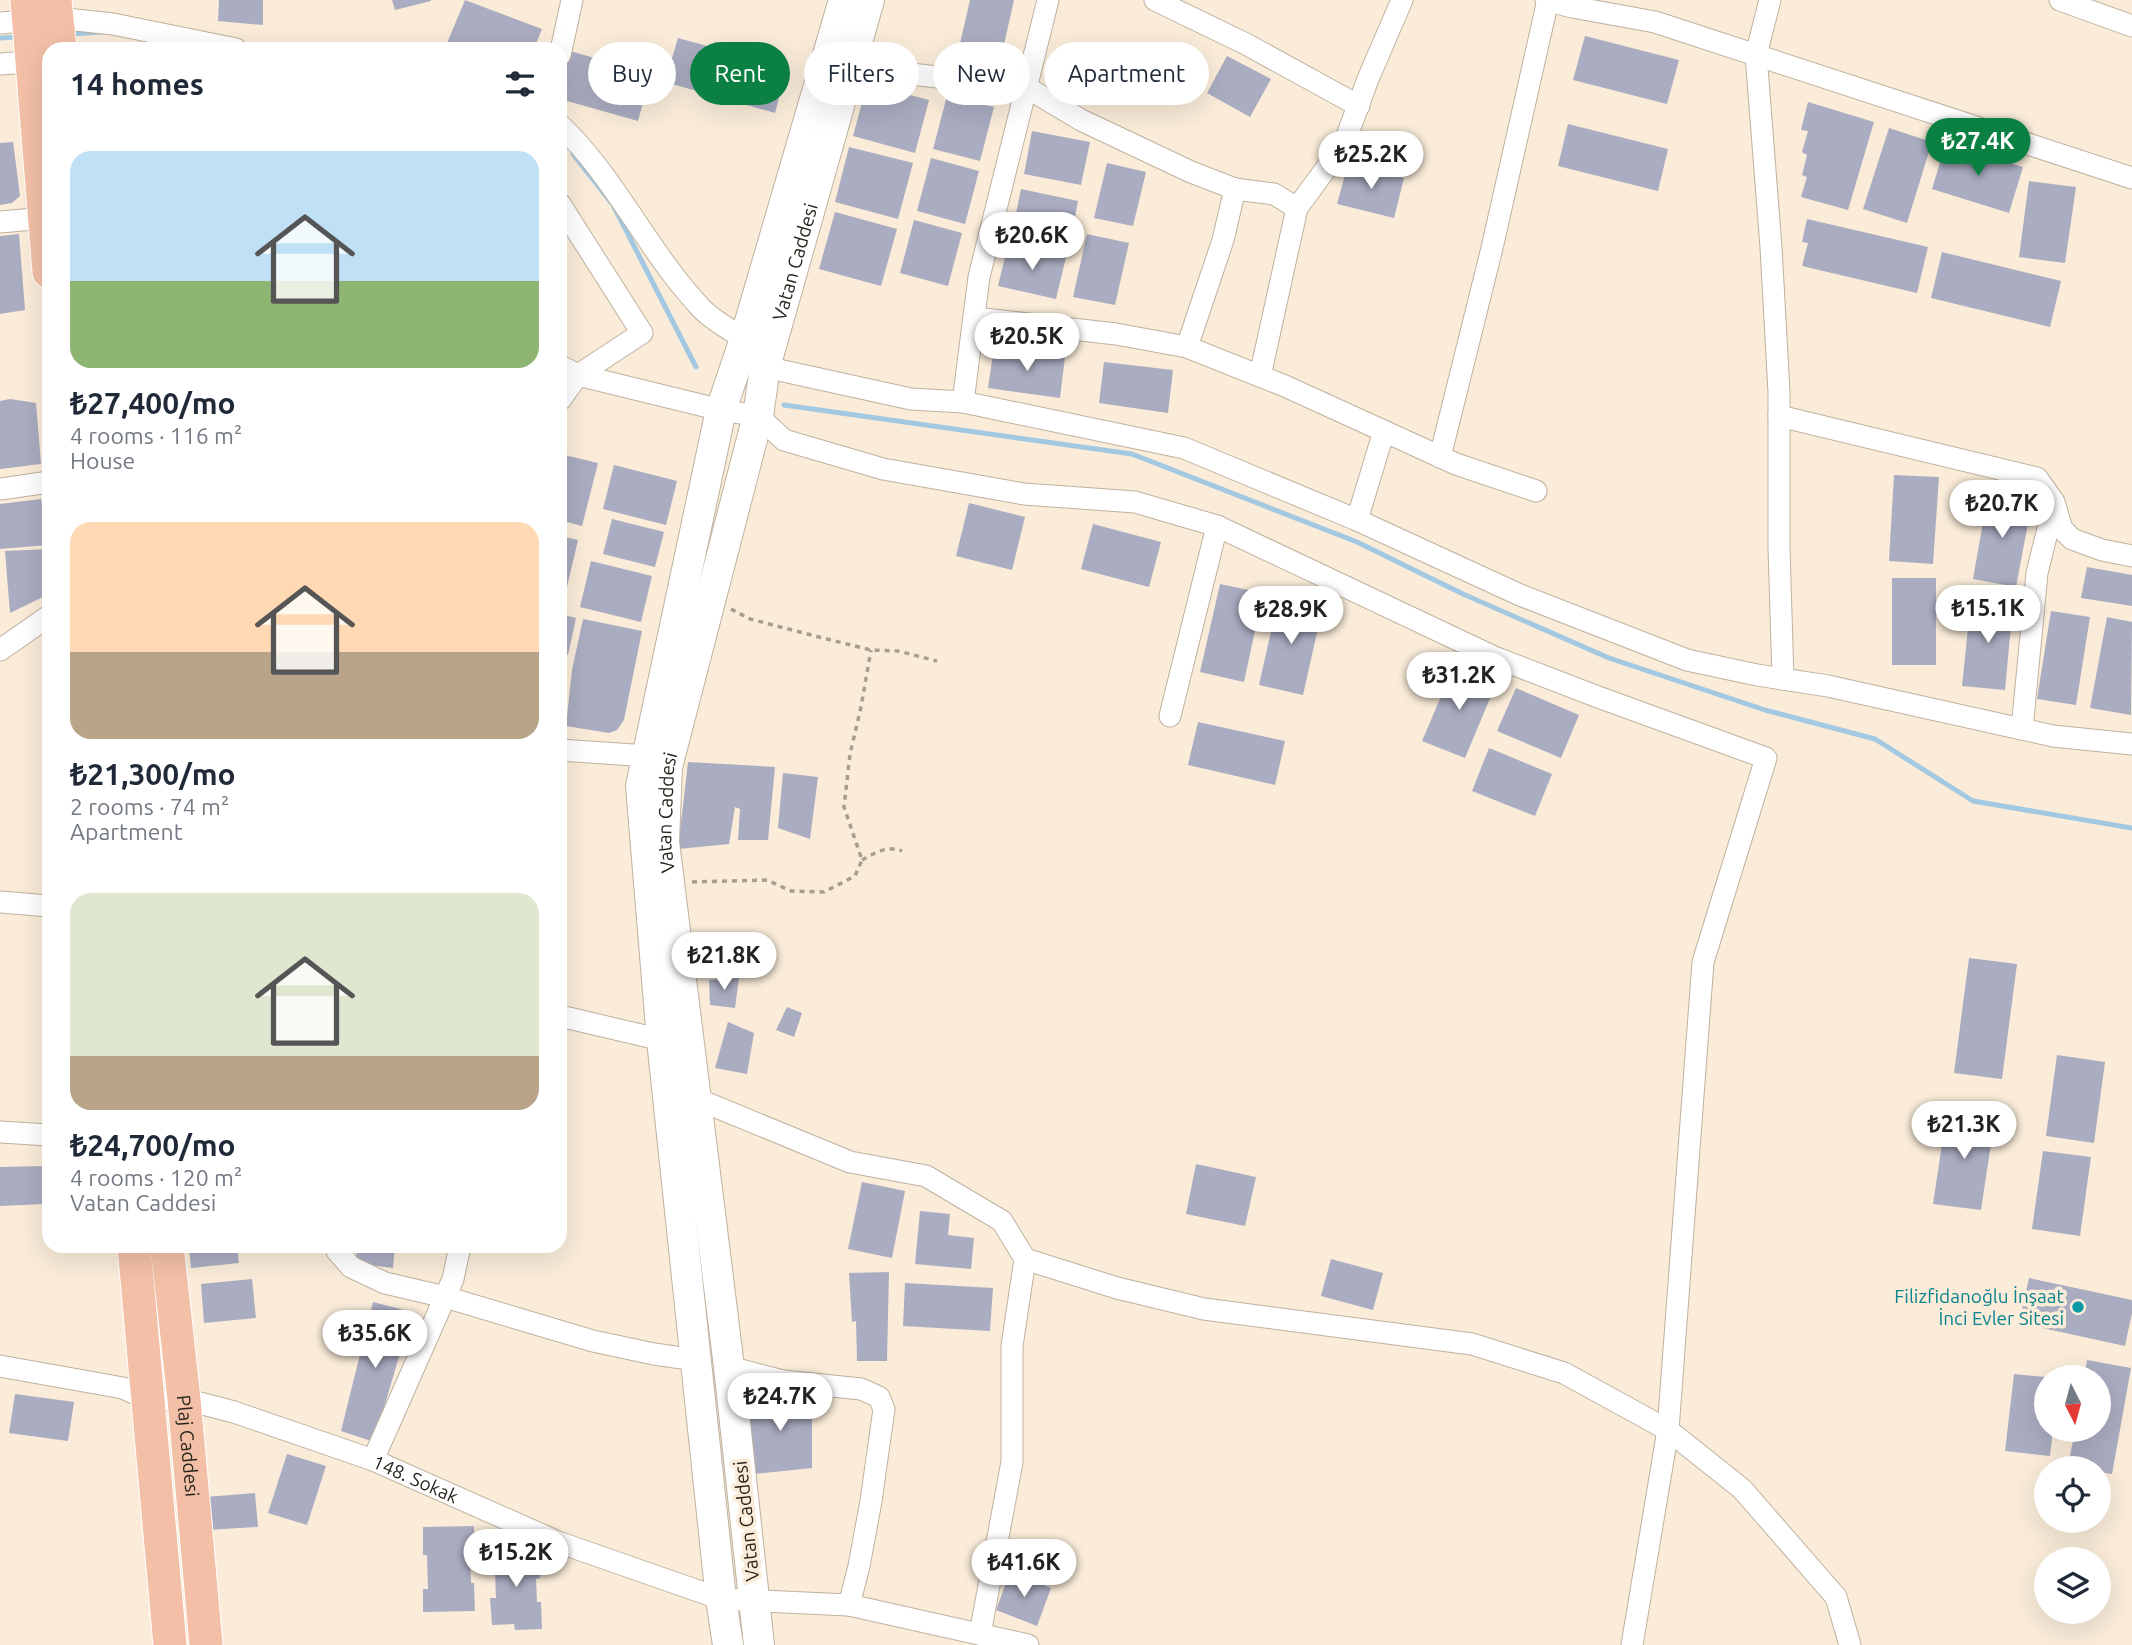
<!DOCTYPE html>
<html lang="en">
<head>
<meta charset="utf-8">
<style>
  :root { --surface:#fff; --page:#f2f2f3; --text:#1f2937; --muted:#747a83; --accent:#0b8043 }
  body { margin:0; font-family:Ubuntu,sans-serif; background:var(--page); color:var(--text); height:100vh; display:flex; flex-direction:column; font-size:26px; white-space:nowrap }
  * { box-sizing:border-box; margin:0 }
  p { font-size:23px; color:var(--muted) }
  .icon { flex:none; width:38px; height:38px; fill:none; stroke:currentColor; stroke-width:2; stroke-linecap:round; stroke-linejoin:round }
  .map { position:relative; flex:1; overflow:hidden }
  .panel { position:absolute; left:42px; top:42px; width:525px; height:1211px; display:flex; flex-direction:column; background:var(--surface); border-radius:21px; box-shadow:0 7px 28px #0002 }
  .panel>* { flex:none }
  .top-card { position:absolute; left:588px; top:42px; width:665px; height:63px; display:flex; gap:14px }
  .needle { width:46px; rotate:174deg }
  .fabs { position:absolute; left:2034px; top:1365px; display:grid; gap:14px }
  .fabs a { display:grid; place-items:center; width:77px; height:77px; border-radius:50%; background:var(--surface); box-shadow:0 7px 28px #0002; font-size:35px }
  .price { position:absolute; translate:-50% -60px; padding:0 16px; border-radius:24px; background:#fff; color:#222; font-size:23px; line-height:46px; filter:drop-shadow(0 2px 4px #0008) }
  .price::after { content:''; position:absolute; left:50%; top:42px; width:21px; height:16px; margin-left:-10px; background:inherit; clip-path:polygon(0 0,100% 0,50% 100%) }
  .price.active { background:var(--accent); color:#fff }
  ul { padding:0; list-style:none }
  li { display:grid; align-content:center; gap:14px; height:371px; padding:0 28px }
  li span { display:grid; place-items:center; height:217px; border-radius:21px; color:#555 }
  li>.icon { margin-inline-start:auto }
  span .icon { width:126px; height:126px; fill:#fffc; stroke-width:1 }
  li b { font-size:30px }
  h2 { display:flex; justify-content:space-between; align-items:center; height:84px; padding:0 28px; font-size:30px }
  .pill { padding:0 24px; border-radius:32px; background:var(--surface); box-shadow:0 7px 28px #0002; font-size:24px; line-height:63px }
  .pill.active { background:var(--accent); color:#fff }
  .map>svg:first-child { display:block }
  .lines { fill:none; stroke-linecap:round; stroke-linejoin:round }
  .stream { stroke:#a3c8e2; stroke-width:5 }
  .building { fill:#aaacc1 }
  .minor-casing { stroke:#bfb19f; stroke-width:23 }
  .secondary-casing { stroke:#bfb19f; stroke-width:32 }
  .primary-casing { stroke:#fff; stroke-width:35 }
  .path { stroke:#a89e8f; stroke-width:3.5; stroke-dasharray:5 5; stroke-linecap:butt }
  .minor { stroke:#fff; stroke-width:21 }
  .secondary { stroke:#fff; stroke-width:30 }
  .primary { stroke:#f3c0a7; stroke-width:33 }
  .culture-dot { fill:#0f9aa8; stroke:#faecd9; stroke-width:2.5 }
  .labels { text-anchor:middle; stroke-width:7; stroke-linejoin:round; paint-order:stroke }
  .street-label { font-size:19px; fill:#29241d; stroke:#faecd9 }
  .culture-label { font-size:19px; fill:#0d838f; stroke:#faecd9; text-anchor:end }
</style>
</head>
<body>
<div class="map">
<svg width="2132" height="1645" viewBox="0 0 2132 1645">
  <rect width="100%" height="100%" fill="#faecd9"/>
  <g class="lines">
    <g class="stream">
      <path d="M70,34L102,32"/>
      <path d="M0,38L18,37"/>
      <path d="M573,154L613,205L696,367"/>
      <path d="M784,405L1132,454L1357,542L1463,594L1609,658L1765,710L1875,739L1973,801L2132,828"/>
    </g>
  </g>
  <g class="building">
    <path d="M219,0H263V25L218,21Z"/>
    <path d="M392,0H431V1L395,10Z"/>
    <path d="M465,0L542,29L534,49H464L447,43Z"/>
    <path d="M970,0H1014L1001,58L959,48Z"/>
    <path d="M1585,36L1679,60L1667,104L1573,80Z"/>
    <path d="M678,38L787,68L775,113L665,82Z"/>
    <path d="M570,51L651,74L638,121L560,99V86Z"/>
    <path d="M1227,56L1271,79L1250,117L1207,93Z"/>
    <path d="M867,84L929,100L915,153L853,136Z"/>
    <path d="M947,96L994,107L980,161L933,149Z"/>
    <path d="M1808,102L1874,122L1848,210L1801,197L1807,177L1802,175L1807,155L1802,152L1808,131L1801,130Z"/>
    <path d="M1568,124L1668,149L1658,191L1558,166Z"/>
    <path d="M1889,128L1932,142L1907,223L1863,209Z"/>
    <path d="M1032,131L1090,142L1081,185L1024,174Z"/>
    <path d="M13,142L20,196L12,203L0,205V143Z"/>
    <path d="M1946,143L2023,167L2009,213L1932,189Z"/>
    <path d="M849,147L913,163L898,219L835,202Z"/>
    <path d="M931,158L979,171L965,224L917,211Z"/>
    <path d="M1107,163L1146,172L1133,226L1094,218Z"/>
    <path d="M1348,164L1404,178L1394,218L1337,204Z"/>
    <path d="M2029,181L2076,187L2065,263L2019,257Z"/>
    <path d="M1021,189L1078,201L1070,243L1012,232Z"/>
    <path d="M835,212L897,229L881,286L819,269Z"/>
    <path d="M1807,219L1928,247L1917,293L1802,266L1808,243L1802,242Z"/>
    <path d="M914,220L962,233L948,286L900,273Z"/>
    <path d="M19,234L25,310L0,314V236Z"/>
    <path d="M1087,234L1129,243L1115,305L1073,297Z"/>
    <path d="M1008,244L1066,257L1056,299L998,286Z"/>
    <path d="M1942,252L2061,281L2050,327L1931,298Z"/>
    <path d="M994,347L1065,357L1060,398L988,388Z"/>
    <path d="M1104,362L1173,370L1168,413L1099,403Z"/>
    <path d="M10,399L36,403L41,464L0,469V401Z"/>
    <path d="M560,454L598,463L582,526L560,520Z"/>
    <path d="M614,465L677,481L666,525L603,509Z"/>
    <path d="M1894,475L1939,477L1933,564L1889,561Z"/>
    <path d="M1988,494L2032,502L2016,587L1973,579Z"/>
    <path d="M41,499L48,545L0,549V504Z"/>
    <path d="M969,503L1025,517L1012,570L956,556Z"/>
    <path d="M612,519L664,532L655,567L603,554Z"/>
    <path d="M1093,524L1161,542L1149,587L1081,569Z"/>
    <path d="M560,536L578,540L563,604L560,603Z"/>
    <path d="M49,549V594L10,613L5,551Z"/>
    <path d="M591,561L652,576L641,622L580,607Z"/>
    <path d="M2087,567L2132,575V606L2081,598Z"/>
    <rect x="1892" y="578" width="44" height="87"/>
    <path d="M1220,584L1263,593L1244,682L1200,672Z"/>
    <path d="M1279,596L1323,606L1303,695L1259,685Z"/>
    <path d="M1971,599L2013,604L2005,690L1962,686Z"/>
    <path d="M2051,611L2090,617L2076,705L2037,699Z"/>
    <path d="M560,614L576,618L568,655L560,653Z"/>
    <path d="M2107,617L2132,622L2131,715L2090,708Z"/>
    <path d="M583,619L642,631L624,720L617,730L609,733L566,726L572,670Z"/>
    <path d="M1454,666L1496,684L1465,758L1422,741Z"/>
    <path d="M1516,688L1579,715L1561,758L1497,731Z"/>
    <path d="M1198,722L1285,741L1275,785L1188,765Z"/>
    <path d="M1489,748L1552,774L1535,816L1472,791Z"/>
    <path d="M688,762L775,767L768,840H738L740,809L735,807L729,844L678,849Z"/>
    <path d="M783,773L818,777L810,839L778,828Z"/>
    <path d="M1969,958L2017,964L2002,1079L1954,1073Z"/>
    <path d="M739,978L735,1008L710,1005L709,980Z"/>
    <path d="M787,1007L802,1013L794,1037L776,1030Z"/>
    <path d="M728,1022L754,1033L747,1074L715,1068Z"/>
    <path d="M2057,1055L2105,1062L2094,1143L2046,1136Z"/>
    <path d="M1947,1111L1995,1117L1981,1210L1933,1204Z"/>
    <path d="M2043,1151L2091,1157L2080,1236L2032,1229Z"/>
    <path d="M1196,1164L1256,1177L1245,1226L1186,1214Z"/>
    <path d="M45,1166L46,1204L0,1206V1167Z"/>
    <path d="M862,1182L905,1191L892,1258L848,1249Z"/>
    <path d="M920,1211L950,1214L948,1235L974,1238L971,1269L915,1264Z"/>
    <path d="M189,1246H237L239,1263L191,1268Z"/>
    <path d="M358,1246H395L393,1268L355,1263Z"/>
    <path d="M1331,1259L1383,1273L1373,1310L1321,1296Z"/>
    <path d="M889,1272L887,1361H857L856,1321L852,1322L849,1273Z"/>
    <path d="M2029,1278L2132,1300V1313L2125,1346L2019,1323Z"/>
    <path d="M252,1279L256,1318L204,1323L201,1284Z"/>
    <path d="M905,1283L993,1288L990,1331L903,1326Z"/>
    <path d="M373,1302L412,1312L374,1442L341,1431Z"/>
    <path d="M2087,1360L2131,1368L2112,1474L2098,1472V1468L2068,1466L2075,1430H2098V1377H2084Z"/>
    <path d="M2014,1374L2046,1377V1430H2053L2050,1456L2005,1451Z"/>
    <path d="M15,1394L74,1402L68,1441L9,1433Z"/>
    <path d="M790,1394L812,1401V1468L754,1474L745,1396Z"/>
    <path d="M287,1454L326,1466L307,1525L268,1513Z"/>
    <path d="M255,1493L258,1527L207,1530L205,1497Z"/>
    <path d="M474,1526V1554H470L471,1583H474L475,1611L423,1612V1589H428L427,1555H423V1527Z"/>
    <path d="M514,1547L515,1554L539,1553L540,1578L536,1579L537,1602H541L542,1629L515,1630L514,1624L492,1625L490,1598H496L495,1573H491L490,1549Z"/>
    <path d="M1010,1572L1051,1588L1037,1626L996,1610Z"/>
  </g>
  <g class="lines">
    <g class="minor-casing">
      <g id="minor">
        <path d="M1155,0L1246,44L1359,106"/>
        <path d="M1546,0L1572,7L1655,22L2132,178"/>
        <path d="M1770,0L1756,55L1771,247L1779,392V548L1783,679"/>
        <path d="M2060,0L2132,26"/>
        <path d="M0,23L57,18L113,24L236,49"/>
        <path d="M560,55L572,0"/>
        <path d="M0,64L43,61"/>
        <path d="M849,67L1026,87L1081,120L1191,172L1235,189L1274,194L1297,208L1344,144L1368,79L1402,0"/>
        <path d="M560,125C616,178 648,252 701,308C713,321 731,330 745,339"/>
        <path d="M560,204L642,333L578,375L560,400"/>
        <path d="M0,222L45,218"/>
        <path d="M975,318L1116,334L1187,347L1285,386L1456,464L1536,491"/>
        <path d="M1187,347L1223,240L1235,189"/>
        <path d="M560,366L578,375L721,410L758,416L784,440L883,469L1024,494L1135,502L1217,526L1494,657L1598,697L1766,758L1703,962L1668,1430L1632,1645"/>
        <path d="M765,367L911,399L963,402L1184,448L1357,520L1520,595L1687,660L1757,675L1828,686L2053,736L2132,744"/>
        <path d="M1260,376L1297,208"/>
        <path d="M963,402L979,277L1048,0"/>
        <path d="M1779,416L2037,478L2054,502L2062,529L2072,539L2102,550L2132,556"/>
        <path d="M1440,457L1492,248L1548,0"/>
        <path d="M0,489L49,482"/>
        <path d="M1357,520L1384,431"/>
        <path d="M0,650L49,616"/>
        <path d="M1170,716L1217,526"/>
        <path d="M2022,729L2037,573L2054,504"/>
        <path d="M560,750L648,756"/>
        <path d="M0,902L49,906"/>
        <path d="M560,1016L662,1040"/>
        <path d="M697,1099L850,1162L926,1176L1002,1221L1025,1259L1012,1346V1462L980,1634"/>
        <path d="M0,1132L49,1135"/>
        <path d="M336,1246L337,1251L351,1267L385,1283L445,1297L593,1341L654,1354L696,1360"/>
        <path d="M1025,1259L1117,1288L1204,1309L1472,1344L1564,1373L1668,1430L1742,1489L1836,1597L1850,1645"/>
        <path id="s1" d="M0,1366L123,1388L149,1400L184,1399L234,1412L373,1460L558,1542L721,1599L849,1605L1028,1645"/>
        <path d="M729,1367L783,1381L861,1389L879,1397L884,1409L871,1501L859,1566L849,1605"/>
        <path d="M373,1460L453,1279L460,1246"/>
      </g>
    </g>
    <g class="secondary-casing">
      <g id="secondary">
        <path d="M728,1645L721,1599L662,1040L641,786L721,410L745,339L844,0"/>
        <path id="s2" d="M759,1645L729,1367L664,842L667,767L758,416L765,367L869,0"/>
      </g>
    </g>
    <g class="primary-casing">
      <g id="primary">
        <path d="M27,0L49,272"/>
        <path d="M55,0L60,49"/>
        <path d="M134,1246L170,1645"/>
        <path id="s3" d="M167,1246L184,1399L206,1645"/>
      </g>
    </g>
    <g class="path">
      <path d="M731,609L750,619L819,637L871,650L898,651L937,661"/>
      <path d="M862,860C875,853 887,845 902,851"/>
      <path d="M692,882L767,880L791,891L824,892L855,876L862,860L844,807L850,754L861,707L871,650"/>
    </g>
    <use href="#minor" class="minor"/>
    <use href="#secondary" class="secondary"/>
    <use href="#primary" class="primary"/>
  </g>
  <circle class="culture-dot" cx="2078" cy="1307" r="7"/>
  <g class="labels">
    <g class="street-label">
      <text dy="7" stroke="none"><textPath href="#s2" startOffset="1405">Vatan Caddesi</textPath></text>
      <text dy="7" stroke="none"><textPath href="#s2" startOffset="838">Vatan Caddesi</textPath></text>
      <text dy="7" stroke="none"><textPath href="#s3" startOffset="201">Plaj Caddesi</textPath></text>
      <text dy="7" stroke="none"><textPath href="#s1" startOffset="434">148. Sokak</textPath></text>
      <text transform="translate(746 1521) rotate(-96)" y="7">Vatan Caddesi</text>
    </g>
    <g class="culture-label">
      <text x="2064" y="1303">Filizfidanoğlu İnşaat<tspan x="2064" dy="22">İnci Evler Sitesi</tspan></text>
    </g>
  </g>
</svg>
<div class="fabs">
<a><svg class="needle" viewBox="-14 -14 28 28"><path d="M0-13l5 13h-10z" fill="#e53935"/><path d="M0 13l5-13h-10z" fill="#747a83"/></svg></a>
<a><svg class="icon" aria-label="locate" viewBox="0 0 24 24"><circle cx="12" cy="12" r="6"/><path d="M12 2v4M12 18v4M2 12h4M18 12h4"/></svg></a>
<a><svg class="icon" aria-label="layers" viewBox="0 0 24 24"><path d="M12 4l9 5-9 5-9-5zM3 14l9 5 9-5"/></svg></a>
</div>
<b class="price active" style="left:1978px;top:178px">₺27.4K</b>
<b class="price" style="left:1371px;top:191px">₺25.2K</b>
<b class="price" style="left:1032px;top:272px">₺20.6K</b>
<b class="price" style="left:1027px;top:373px">₺20.5K</b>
<b class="price" style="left:2002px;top:540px">₺20.7K</b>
<b class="price" style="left:1988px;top:645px">₺15.1K</b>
<b class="price" style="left:1291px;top:646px">₺28.9K</b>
<b class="price" style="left:1459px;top:712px">₺31.2K</b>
<b class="price" style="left:724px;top:992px">₺21.8K</b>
<b class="price" style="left:1964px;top:1161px">₺21.3K</b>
<b class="price" style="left:375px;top:1370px">₺35.6K</b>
<b class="price" style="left:780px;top:1433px">₺24.7K</b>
<b class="price" style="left:516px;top:1589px">₺15.2K</b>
<b class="price" style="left:1024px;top:1599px">₺41.6K</b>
<div class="top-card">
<a class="pill">Buy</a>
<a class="pill active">Rent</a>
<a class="pill">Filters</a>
<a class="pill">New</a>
<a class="pill">Apartment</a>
</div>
<section class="panel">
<h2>14 homes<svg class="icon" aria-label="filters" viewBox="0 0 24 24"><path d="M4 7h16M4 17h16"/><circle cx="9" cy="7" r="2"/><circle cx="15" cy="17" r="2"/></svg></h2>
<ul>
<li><span style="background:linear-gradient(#bfe0f5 60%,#8fb573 0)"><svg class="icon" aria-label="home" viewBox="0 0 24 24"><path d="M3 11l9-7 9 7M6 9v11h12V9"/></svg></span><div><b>₺27,400/mo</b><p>4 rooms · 116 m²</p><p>House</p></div></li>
<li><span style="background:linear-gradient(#ffd9b3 60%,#b9a48a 0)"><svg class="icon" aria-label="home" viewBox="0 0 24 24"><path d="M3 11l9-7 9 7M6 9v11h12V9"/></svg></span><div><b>₺21,300/mo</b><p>2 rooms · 74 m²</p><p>Apartment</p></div></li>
<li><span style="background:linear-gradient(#dfe7d0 75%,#b9a48a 0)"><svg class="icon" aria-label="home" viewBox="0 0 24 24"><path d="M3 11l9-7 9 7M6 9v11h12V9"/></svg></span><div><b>₺24,700/mo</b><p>4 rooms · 120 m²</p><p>Vatan Caddesi</p></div></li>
</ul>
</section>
</div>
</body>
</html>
